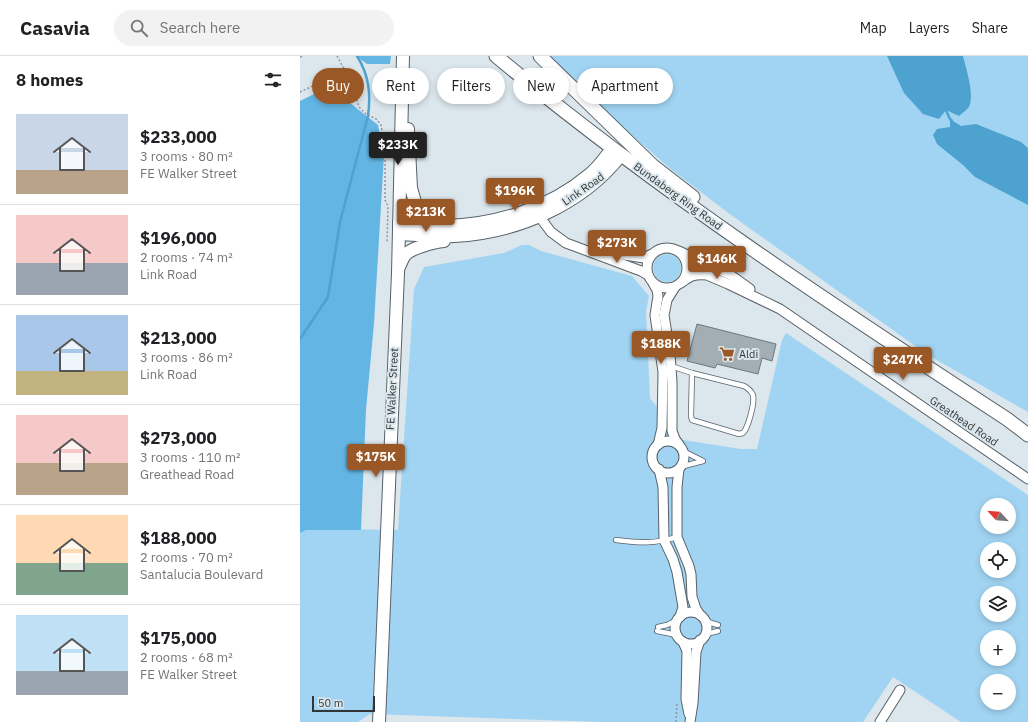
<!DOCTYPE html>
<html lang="en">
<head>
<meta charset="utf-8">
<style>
  :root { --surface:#fff; --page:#f2f2f2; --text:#202124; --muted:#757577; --line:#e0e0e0; --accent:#9a5826 }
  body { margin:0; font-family:"IBM Plex Sans",sans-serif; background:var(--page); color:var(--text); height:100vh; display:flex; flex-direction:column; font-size:15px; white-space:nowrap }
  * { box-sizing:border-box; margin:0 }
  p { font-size:13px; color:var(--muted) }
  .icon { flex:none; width:22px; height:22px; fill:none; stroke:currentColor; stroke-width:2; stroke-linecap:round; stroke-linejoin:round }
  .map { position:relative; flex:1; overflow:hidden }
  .panel { display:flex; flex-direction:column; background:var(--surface); width:300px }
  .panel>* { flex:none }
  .top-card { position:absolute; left:12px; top:12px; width:380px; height:36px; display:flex; gap:8px }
  .needle { width:26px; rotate:296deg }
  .controls { position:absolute; left:680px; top:442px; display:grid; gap:8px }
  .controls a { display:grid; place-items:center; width:36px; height:36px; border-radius:50%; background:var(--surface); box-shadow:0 2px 6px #0003; font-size:20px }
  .scale { position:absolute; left:12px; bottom:10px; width:63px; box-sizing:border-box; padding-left:4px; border:2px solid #323639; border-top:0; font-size:11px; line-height:14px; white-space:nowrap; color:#323639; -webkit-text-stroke:3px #dbe6ed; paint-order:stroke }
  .price { position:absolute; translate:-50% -34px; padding:0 9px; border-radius:4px; background:var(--accent); color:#fff; font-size:13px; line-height:26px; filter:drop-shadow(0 1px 2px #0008) }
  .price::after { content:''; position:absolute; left:50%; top:24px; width:12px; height:9px; margin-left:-6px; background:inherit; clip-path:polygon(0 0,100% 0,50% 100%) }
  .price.selected { background:#222; color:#fff }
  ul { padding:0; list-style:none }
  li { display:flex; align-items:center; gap:12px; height:100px; padding:0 16px }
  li+li { border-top:1px solid var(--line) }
  li span { display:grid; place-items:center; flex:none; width:112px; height:80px; border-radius:0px; color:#555 }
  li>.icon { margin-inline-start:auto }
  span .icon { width:48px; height:48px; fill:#fffc; stroke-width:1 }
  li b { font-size:17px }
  h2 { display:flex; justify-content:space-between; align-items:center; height:48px; padding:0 16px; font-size:17px }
  .pill { padding:0 14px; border-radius:18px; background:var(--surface); box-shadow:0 2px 6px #0003; font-size:14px; line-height:36px }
  .pill.selected { background:var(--accent); color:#fff }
  header { display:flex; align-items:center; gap:24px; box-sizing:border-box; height:56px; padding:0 20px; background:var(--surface); border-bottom:1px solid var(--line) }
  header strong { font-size:19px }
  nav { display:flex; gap:22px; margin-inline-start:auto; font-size:14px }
  .search { width:280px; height:36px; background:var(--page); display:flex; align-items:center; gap:10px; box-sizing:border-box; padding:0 14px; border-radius:22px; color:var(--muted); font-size:15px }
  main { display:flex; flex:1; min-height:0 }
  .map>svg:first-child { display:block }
  .green { fill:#a1d4f2; fill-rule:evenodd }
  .forest { fill:#63b6e4 }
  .water { fill:#4ea2cf }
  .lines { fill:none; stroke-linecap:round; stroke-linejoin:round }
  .stream { stroke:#4ea2cf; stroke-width:2.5 }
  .building { fill:#a2adb4; stroke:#6c767d }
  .service-casing { stroke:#576168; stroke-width:6 }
  .minor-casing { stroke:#576168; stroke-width:11 }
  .secondary-casing { stroke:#576168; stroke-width:14 }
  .primary-casing { stroke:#576168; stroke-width:15 }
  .path { stroke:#8d959a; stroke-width:1.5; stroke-dasharray:2 2; stroke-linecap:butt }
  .service { stroke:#fff; stroke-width:4.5 }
  .minor { stroke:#fff; stroke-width:9 }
  .secondary { stroke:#fff; stroke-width:12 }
  .primary { stroke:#fff; stroke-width:13 }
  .labels { text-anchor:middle; stroke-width:4; stroke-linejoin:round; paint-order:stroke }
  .street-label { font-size:11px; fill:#323639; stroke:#dbe6ed }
  .poi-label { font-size:11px; fill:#323639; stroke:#dbe6ed; text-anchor:start }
</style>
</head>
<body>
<header>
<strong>Casavia</strong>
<div class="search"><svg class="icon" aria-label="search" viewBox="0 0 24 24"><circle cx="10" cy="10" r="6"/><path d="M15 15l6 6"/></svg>Search here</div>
<nav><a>Map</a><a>Layers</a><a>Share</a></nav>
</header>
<main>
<section class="panel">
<h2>8 homes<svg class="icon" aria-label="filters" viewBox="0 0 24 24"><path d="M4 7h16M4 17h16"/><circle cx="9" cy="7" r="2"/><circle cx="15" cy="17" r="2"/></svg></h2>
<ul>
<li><span style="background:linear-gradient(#c9d6e8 70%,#b9a48a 0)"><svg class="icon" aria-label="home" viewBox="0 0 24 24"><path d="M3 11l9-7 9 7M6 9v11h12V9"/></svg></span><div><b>$233,000</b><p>3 rooms · 80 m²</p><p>FE Walker Street</p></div></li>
<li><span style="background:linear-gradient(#f6c9c9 60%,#9aa5b1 0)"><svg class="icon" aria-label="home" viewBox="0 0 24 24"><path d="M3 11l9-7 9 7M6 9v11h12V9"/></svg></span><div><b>$196,000</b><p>2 rooms · 74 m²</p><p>Link Road</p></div></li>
<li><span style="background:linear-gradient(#a9c7e8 70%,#c2b280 0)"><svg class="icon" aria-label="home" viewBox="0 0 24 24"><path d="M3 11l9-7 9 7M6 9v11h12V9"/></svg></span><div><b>$213,000</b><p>3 rooms · 86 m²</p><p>Link Road</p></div></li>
<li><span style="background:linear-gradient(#f6c9c9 60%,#b9a48a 0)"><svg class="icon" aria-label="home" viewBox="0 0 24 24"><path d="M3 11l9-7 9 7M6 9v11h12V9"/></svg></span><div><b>$273,000</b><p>3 rooms · 110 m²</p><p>Greathead Road</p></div></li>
<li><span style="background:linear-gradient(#ffd9b3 60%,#7fa58c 0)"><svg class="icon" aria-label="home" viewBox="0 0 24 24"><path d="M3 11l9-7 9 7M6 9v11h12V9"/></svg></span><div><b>$188,000</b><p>2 rooms · 70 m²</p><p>Santalucia Boulevard</p></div></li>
<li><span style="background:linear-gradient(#bfe0f5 70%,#9aa5b1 0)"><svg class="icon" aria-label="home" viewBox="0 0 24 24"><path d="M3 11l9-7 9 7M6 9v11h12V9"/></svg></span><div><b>$175,000</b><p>2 rooms · 68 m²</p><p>FE Walker Street</p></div></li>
</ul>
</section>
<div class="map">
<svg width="728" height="666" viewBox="0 0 728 666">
  <rect width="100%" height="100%" fill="#dbe6ed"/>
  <g class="green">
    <path d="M250,0H728V356L628,299L431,159L372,114L320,69Z"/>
    <path d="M222,189H229L241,195L332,220L349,240L346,255L350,342L369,367L383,384L441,393H457L482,284L486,277L728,439V666H661L593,621L563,666H300L70,658L58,666H0V477L6,474L38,473L98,474L114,233L124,211L204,197ZM687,449H709V471H687ZM687,493H709V515H687ZM687,537H709V559H687ZM687,581H709V603H687ZM687,625H709V647H687Z"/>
    <circle cx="367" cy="212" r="14"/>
  </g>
  <g class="forest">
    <path d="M56,0H91L90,8H67Z"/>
    <path d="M31,32L78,69L84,99L74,267L66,354L61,474H6L0,477V45L22,34Z"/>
  </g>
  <g class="water">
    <path d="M587,0H663C666,12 675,40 669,51C667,54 662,57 659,60L646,54L639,63L623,58L604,37Z"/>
    <path d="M650,63L661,70L676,68L721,86L728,92V149L675,121L663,109L637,88L633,79L637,73L650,71Z"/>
  </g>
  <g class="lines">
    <g class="stream">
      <path d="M645,52L650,63L652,65"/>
      <path d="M0,283L28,241L40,166L68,60C71,38 69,19 57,0"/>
    </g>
  </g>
  <path class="building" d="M397,268L476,288L472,305L462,302L458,318L417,308L415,312L387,305Z"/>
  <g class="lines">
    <g class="service-casing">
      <g id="service">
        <path d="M371,310L392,317"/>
        <path d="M392,317L444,330C448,332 451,335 453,339C455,347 448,372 443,377L439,378L392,364L391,360Z"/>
        <path d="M380,411L403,405L387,397L382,394"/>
        <path d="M316,484C340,487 354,488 377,481"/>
        <path d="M404,563L411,567L418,569"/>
        <path d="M358,571L367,569L377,564"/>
        <path d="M357,575L372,578L379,583"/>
        <path d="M404,581L410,577L418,575"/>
      </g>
    </g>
    <g class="minor-casing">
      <g id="minor">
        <path d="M239,160L251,176L266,187L341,215L348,219"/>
        <circle cx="367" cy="212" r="20"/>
        <path d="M298,195L344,202L352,198"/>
        <path d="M379,195L432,220L450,233"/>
        <path d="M353,227L357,234L358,240L355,259L363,316L362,372L358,389"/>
        <path d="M381,227C391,219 395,218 407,219L428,228L480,253L728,423"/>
        <path d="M375,231L367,244L364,259L370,297L372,326V375L375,383L380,390"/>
        <circle cx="368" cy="401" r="16"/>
        <path d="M359,413L363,431L364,484L373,503L377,516L383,551L380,561"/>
        <path d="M379,413L377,431V481L389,510L391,518L392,541L396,553L400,559"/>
        <circle cx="391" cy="572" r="16"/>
        <path d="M383,586L387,595L386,643L389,658"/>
        <path d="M390,666L393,647L396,596L400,584"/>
        <path d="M580,666L600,634"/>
      </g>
    </g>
    <g class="secondary-casing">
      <g id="secondary">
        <path d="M108,73L111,132L119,160L125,166L131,169"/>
        <path d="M99,167C114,168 130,170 145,170C196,169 250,152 290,118C299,111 305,101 312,93"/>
        <path d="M99,178C117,179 135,181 154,180C216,177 282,149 321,99"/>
        <path d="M99,211C101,207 102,203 105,199C111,192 134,186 144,185"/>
        <path d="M79,666L98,217L103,0"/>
      </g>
    </g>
    <g class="primary-casing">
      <g id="primary">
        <path d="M196,0C357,134 532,249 707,363L728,379"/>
        <path d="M240,0L353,110L393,141"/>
      </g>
    </g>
    <g class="path">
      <path d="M37,0L52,27L59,51L66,58L76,63L81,69L85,92V144L88,150L87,186H88"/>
      <path d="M0,1L3,0"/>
      <path d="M0,36L19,27L49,21"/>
      <path d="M376,666L377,646"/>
    </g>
    <use href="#service" class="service"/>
    <use href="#minor" class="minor"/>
    <use href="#secondary" class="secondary"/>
    <use href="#primary" class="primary"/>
  </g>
  <defs>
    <g id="supermarket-bare" transform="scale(1.2)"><path d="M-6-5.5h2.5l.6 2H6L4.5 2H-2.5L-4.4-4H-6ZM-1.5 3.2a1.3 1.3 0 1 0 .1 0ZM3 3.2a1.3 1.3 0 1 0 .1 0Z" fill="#9a5826" stroke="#dbe6ed" stroke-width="2.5" paint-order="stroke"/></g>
  </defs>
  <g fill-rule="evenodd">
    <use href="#supermarket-bare" x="427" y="298"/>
  </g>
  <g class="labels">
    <g class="street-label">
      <text transform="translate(283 133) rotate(-35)" y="4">Link Road</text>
      <text transform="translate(378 140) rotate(36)" y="4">Bundaberg Ring Road</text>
      <text transform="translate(92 333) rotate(-87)" y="4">FE Walker Street</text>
      <text transform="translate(664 365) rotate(34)" y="4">Greathead Road</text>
    </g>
    <g class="poi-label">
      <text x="439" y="302">Aldi</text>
    </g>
  </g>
</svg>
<div class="controls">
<a><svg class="needle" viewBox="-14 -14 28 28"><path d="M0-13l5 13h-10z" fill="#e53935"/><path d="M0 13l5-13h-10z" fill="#757577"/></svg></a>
<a><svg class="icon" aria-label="locate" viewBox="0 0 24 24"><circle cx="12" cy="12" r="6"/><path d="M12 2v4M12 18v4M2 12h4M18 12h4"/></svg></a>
<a><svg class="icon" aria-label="layers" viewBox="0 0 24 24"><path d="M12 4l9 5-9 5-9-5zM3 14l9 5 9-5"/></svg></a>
<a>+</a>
<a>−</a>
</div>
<div class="scale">50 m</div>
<b class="price selected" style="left:98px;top:110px">$233K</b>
<b class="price" style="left:215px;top:156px">$196K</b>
<b class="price" style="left:126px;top:177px">$213K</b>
<b class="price" style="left:317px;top:208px">$273K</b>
<b class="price" style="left:417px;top:224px">$146K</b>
<b class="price" style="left:361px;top:309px">$188K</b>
<b class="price" style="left:603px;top:325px">$247K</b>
<b class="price" style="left:76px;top:422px">$175K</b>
<div class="top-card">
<a class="pill selected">Buy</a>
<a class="pill">Rent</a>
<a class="pill">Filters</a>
<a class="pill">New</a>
<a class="pill">Apartment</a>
</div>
</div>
</main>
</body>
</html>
